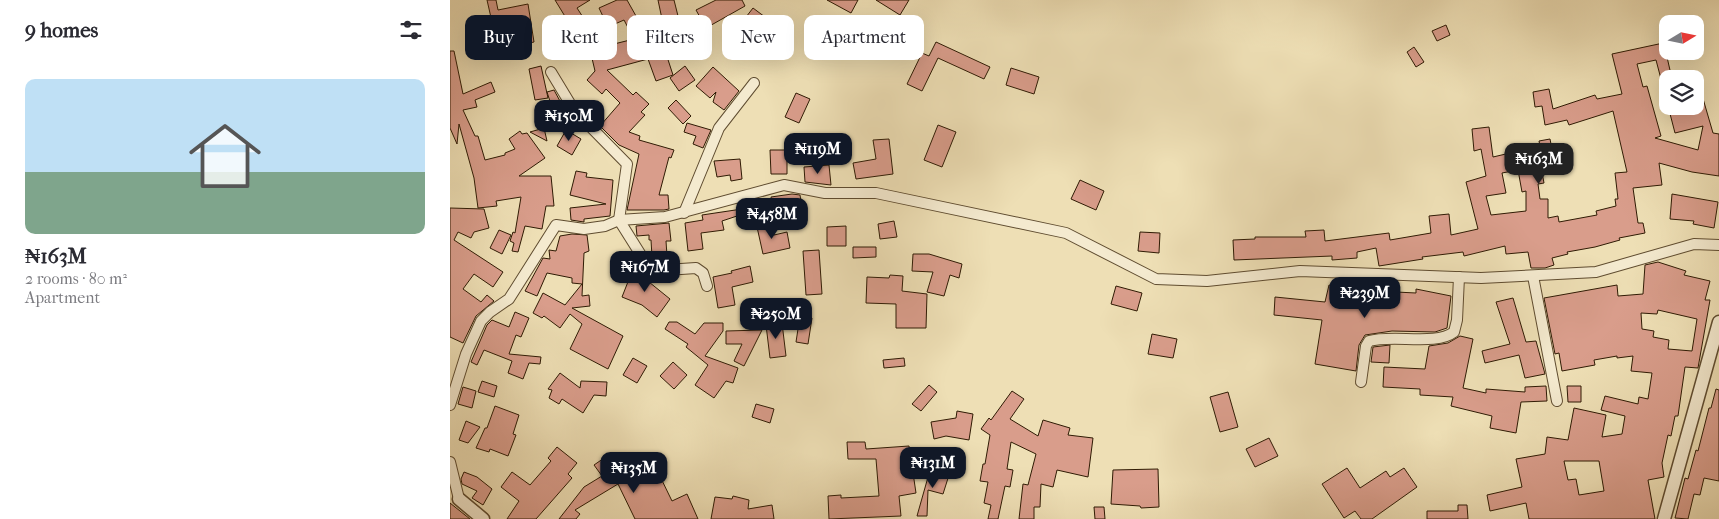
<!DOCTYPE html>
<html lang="en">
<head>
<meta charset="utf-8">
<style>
  :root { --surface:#fff; --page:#f7f7f7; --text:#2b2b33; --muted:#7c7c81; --line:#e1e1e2; --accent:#111827 }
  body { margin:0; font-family:"IM FELL French Canon",serif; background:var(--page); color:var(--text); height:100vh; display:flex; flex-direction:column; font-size:19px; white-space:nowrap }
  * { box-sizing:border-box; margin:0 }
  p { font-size:16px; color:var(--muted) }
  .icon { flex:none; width:28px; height:28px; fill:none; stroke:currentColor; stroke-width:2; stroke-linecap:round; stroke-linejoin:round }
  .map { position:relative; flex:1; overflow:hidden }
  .panel { display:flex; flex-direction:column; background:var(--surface); width:450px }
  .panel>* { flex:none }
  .banner { position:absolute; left:15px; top:15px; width:475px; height:45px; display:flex; gap:10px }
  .needle { width:32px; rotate:80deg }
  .buttons { position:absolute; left:1209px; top:15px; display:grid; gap:10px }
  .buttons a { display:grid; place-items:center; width:45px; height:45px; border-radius:10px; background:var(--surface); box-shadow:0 5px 20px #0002; font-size:25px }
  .price { position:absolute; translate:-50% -42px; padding:0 11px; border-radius:10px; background:var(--accent); color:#fff; font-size:16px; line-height:32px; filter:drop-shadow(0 1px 2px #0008) }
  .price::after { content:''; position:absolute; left:50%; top:30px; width:15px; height:11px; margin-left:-8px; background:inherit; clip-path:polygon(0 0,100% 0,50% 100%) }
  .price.current { background:#222; color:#fff }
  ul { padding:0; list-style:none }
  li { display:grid; align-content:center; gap:10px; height:265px; padding:0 25px }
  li+li { border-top:1px solid var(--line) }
  li span { display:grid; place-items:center; height:155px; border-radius:10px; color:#555 }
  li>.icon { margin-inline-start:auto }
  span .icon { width:90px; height:90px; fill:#fffc; stroke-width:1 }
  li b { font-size:21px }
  h2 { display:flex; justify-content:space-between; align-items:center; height:60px; padding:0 25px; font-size:21px }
  .chip { padding:0 18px; border-radius:10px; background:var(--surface); box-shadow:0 5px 20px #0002; font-size:18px; line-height:45px }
  .chip.current { background:var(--accent); color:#fff }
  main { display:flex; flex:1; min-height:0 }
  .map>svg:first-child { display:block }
  .building { fill:#d99d8b; stroke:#2f1b04; fill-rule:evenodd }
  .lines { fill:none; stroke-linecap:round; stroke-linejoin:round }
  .minor-casing { stroke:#5f4c30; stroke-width:12 }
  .tertiary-casing { stroke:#5f4c30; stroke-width:15 }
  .minor { stroke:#f4eacf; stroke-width:10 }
  .tertiary { stroke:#f4eacf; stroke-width:12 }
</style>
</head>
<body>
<main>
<section class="panel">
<h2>9 homes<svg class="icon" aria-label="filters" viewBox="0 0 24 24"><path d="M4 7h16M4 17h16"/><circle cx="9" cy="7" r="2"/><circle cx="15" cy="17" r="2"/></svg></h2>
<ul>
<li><span style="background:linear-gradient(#bfe0f5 60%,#7fa58c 0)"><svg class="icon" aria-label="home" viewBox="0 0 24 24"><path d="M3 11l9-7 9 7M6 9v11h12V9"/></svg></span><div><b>₦163M</b><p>2 rooms · 80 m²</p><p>Apartment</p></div></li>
</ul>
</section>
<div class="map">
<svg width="1269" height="519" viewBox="0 0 1269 519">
  <rect width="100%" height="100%" fill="#eedfb5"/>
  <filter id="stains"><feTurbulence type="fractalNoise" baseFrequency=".004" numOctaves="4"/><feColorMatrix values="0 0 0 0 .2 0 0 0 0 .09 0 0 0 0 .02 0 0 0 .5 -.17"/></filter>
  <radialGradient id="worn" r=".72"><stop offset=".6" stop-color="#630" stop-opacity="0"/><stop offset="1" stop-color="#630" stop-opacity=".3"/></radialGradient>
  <g class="building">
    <path d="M37,0H46L48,10L78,4L84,42L70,45L66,19L43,23L47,37L27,42L23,27L42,22Z"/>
    <path d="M105,0H140L127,8L140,28L127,36Z"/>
    <path d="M167,0H177L195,32L208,29L223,75L206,81L198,59L157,70L183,95L186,92L199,104L191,112L195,115L179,132L190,136L189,140L224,150L221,158L219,157L209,195H218L219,209L214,210H177L189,154L169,145L150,126L170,103L156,89L152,94L137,80L145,71L141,54L165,49L164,44L184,39L174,20L158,27L149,8Z"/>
    <path d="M208,0H224L228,16L212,19Z"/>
    <path d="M266,0H292L295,6L256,28L246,10Z"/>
    <path d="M377,0H408L401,13Z"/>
    <path d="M426,0H459L450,15Z"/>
    <path d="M303,8L319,20L317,22L337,35L324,55L303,41L296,51L279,39Z"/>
    <path d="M996,25L1000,35L987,41L982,31Z"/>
    <path d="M486,42L540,67L534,79L488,58L472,91L457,84L472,53L479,56Z"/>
    <path d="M1218,42L1217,57L1222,79H1211L1206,60L1187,64L1193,87L1197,86L1211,136L1205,138L1248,150L1253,126L1225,133L1218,106H1245V78H1247L1263,133L1269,134V176L1242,172L1209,163L1212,185L1183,188L1188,223H1193L1195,233L1169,238L1170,240L1145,247L1117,252L1118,254L1102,258L1104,265L1095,268H1081L1078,252L1056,254L1055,246L1014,256L1013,252L972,257L973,259L929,266L926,248L907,252V258L882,260V256L784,260L783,240L805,239V237H856L855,231L874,230L875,241L939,233L940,240L981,233L979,216L999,214L1001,235L1028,229L1016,182L1036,176L1031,149L1024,151L1022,129L1039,127L1043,157L1090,146L1089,141L1100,139L1105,165L1091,167L1094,183L1088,184L1090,199H1098V218L1108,216L1109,222L1147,215L1146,211L1166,206L1165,199H1168L1165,173L1177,172L1163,111L1119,125L1117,120L1095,125L1092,106L1085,107L1083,92L1099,89L1103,109L1145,95L1147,99L1172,94L1162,54ZM1068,170L1072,192L1076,191V211L1041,215L1036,196L1056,193L1052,173Z"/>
    <path d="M964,47L974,62L966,67L957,52Z"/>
    <path d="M0,51H4L13,94L41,82L45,92L25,100L27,107L13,110L25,136H28L35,160L55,155V153L65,149L59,139L70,131L72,134L77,133L95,158L69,176H101L104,206H96L92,229L75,226L68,252L62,251L64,243L60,241L63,232L65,233L71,197L46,201L47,206L28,208L24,178L9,124L7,144L0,128Z"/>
    <path d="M91,66L98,98L85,100L79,69Z"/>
    <path d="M235,66L245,80L229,91L220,78Z"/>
    <path d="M263,67L289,91L274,110L263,102L266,92L260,98L246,86Z"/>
    <path d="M561,68L589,77L584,94L556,85Z"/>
    <path d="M104,90L118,116L106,120L97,92Z"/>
    <path d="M346,93L360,99L349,123L335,117Z"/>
    <path d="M226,100L241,116L233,124L218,108Z"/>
    <path d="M237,123L261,130L253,148L243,144L246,136L234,132Z"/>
    <path d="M488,125L506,132L492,167L474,160Z"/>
    <path d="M94,128L97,141L80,132Z"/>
    <path d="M116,130L131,139L122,155L107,146Z"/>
    <path d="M439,139L443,174L406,179L403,163L426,159L423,140Z"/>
    <path d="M340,143L361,147L360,156L338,152Z"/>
    <path d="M320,150H337V174H321Z"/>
    <path d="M290,159L292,179L281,181L280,175L267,177L264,161Z"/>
    <path d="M379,165L381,185L355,182L354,167Z"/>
    <path d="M126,171L137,173L136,177L163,180L160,216L134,219V222L121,220L120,208L156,204L120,195Z"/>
    <path d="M630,180L654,191L646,210L621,199Z"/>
    <path d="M342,194L350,195L352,208L324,213L321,197Z"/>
    <path d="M1222,194L1268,202L1264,228L1243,224L1244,221L1220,219Z"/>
    <path d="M0,208L34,209L39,228L24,232L21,238L8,232L4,240L53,272L43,287L24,274L13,289L31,302L37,295L44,301L26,316L13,343L0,337Z"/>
    <path d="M292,209L293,214L272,221L274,230L251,233L253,249L238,251L235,223L253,220L252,215Z"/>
    <path d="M444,221L447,237L430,239L428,224Z"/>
    <path d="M219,223L221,241H216L217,256L202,257L201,240H199V235L187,236L186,226Z"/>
    <path d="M322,224L324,235L337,232L340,248L313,254L307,227Z"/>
    <path d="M396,226V246H377V227Z"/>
    <path d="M49,230L61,235L52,254L40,248Z"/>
    <path d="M690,232L710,233L709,253L688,251Z"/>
    <path d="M122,234L137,235L139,251L134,253L132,296L139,295L140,306L122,308L173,336L158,369L120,349L132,324L120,314L110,328L94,316L92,318L83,313L93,293L115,305L132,284L122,283V278L97,273L87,296L75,291L93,258L100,259L99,250L106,251L110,236Z"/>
    <path d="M403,247H426V257L403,258Z"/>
    <path d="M369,250L372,294L356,295L353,251Z"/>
    <path d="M168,253L180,257L176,268L164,264Z"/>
    <path d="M463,254H479L512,264L509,278L500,275L494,296L477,292L483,272L462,271Z"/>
    <path d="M1208,262L1236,271L1234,275L1260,281L1255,300H1260L1248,368L1235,367L1228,416H1225L1221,436L1218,435L1212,463L1214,477L1198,480L1205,519H1079L1076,503L1040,511L1037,495L1072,487L1066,459L1095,454L1097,437L1118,440L1124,408L1156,415L1152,437L1172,434L1175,416L1151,410L1155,396L1188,404L1189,397L1198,399L1202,373L1181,371L1183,356L1167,358V356L1144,360L1145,365L1112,371L1109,353L1105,354L1094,298L1167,285L1168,296L1193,294L1195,265ZM1208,310L1247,319L1242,351L1218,349L1219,340L1203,337L1204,331L1192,329L1191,313L1207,314ZM1114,461H1149L1154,491L1129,495L1126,479L1118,480Z"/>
    <path d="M300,266L303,282L282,287L285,305L268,308L263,277L282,273L281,271Z"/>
    <path d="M183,269L200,278L199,282L220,299L207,317L192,305L172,297Z"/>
    <path d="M440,275L453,276L452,291L477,294L476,328H446V304L416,303L417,277L439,278Z"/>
    <path d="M879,285L924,292L923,296L946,297V292L966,293V289L1001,296L997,328L985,332L942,331L915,335L909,345L906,371L865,364L872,320L824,315L825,297L875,302Z"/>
    <path d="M666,286L692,293L687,311L661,304Z"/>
    <path d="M1063,298L1076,342L1086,341L1095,374L1075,378L1069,355L1035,363L1032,351L1060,344L1046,302Z"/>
    <path d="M65,312L79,318L71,337L66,335L59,354L91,357L90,364L79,363L73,379L58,373L62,361L34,350L27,365L21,362L37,325L42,320L59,327Z"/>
    <path d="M350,316L362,318L358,344L346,342Z"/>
    <path d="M219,322H227L245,334L254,323H273V331L255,356L288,368L283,383L276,381L264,398L245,385L258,365L236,347L238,344L215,329Z"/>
    <path d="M332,323L336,356L320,358L316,325Z"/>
    <path d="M312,330L294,366L284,361L292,344H276V331Z"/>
    <path d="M702,334L727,339L723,358L698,354Z"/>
    <path d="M1010,336L1023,339L1013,388L1036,393V389L1075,392V387L1096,386L1097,401L1071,402L1066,433L1040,428L1042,416L1001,406L1003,397L970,395V389L933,387L934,367L975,369L979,346L998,343Z"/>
    <path d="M940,345L939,363L921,362L923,347Z"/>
    <path d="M183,358L197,366L187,383L173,375Z"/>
    <path d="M454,358L455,366L434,368L433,360Z"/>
    <path d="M223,362L237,375L224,389L210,376Z"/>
    <path d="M110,373L130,388L131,381L157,382L156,396L144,395L133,413L112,399L109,404L99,398L102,390L98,389Z"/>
    <path d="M32,381L47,386L44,397L28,392Z"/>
    <path d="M479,385L487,392L471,411L462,404Z"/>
    <path d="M1117,386H1131V402H1118Z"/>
    <path d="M13,387L26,391L22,408L8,404Z"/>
    <path d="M1266,389L1269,390V481L1254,478L1250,495L1244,494L1238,519L1225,518L1235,478L1238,479L1246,450L1248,451L1259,408H1261Z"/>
    <path d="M562,391L574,399L560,419L588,436L593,420L620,428L618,435L643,438L638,477L607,470L603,487L591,484L590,507H584V519H569L573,484L578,485L586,454L561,442L557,469L563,470L560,487L555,486L548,519H538L541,505L534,503L538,482L530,481L533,464H535L540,435L531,429L539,418L541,420Z"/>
    <path d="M778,392L788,427L770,432L760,397Z"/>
    <path d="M306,404L324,409L320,423L302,417Z"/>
    <path d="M45,406L69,415L63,434L66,435L58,456L40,449L39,452L26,448L35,428H37Z"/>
    <path d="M507,411L523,414L519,440L496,436L484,439L481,422L506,418Z"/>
    <path d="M16,421L30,427L18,443L9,440Z"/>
    <path d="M819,438L828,456L805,467L796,449Z"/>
    <path d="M397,442H415L416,449L459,446L466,493L449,496L451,516L379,519L378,496L391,495V498L429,496L426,459H398Z"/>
    <path d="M107,447L127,463L118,474L122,478L86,519H57L69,501L51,487L62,472L80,485L101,461L98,458Z"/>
    <path d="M160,454L177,479L205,466L222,501L237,494L248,519H185L168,484L125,510L130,514L126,519H109L134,487L152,476L144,465Z"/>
    <path d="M897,468L910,488L936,471L940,477L954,468L967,487L922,519H911L905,511L894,518L872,484Z"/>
    <path d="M708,469L709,507L691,508L690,506L661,504L663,470Z"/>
    <path d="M480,470L499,475L493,494L478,490L477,516H467Z"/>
    <path d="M14,472L27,477L42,489L33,505L22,498L27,491L12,484L11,479Z"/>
    <path d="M283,496L299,500L298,509L322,505L324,519H261L265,497L282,499Z"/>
    <path d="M0,503L20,519H0Z"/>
    <path d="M1008,505H1017L1018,519H977V511H1008Z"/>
    <path d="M644,507H654L655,519H645Z"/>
  </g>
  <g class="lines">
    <g class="minor-casing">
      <g id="minor">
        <path d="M101,72L124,110L177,164L169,220L201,271L246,268L253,273L257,286"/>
        <path d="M234,213L269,128L304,83"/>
        <path d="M1083,276L1107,401"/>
        <path d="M911,382L916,346L919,341C943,334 986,346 1004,332L1007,320L1009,277"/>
        <path d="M0,405L16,354L31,321L40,312L59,299L106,225L134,229L155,226L169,220L215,217L334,185L375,193H426L616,233L706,279L757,281L850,271L1031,278L1146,272L1244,244L1269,245"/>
        <path d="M0,462L9,499"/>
      </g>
    </g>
    <g class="tertiary-casing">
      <g id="tertiary">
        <path d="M9,499L33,519"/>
        <path d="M1214,519L1269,322"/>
      </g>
    </g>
    <use href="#minor" class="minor"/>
    <use href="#tertiary" class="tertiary"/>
  </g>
  <rect width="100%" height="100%" filter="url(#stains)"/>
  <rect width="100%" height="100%" fill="url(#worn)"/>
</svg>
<div class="buttons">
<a><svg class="needle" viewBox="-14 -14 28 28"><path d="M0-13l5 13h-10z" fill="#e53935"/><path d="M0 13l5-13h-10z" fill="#7c7c81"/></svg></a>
<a><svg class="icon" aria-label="layers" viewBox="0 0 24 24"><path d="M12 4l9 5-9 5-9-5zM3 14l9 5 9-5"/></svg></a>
</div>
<b class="price" style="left:119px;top:142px">₦150M</b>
<b class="price" style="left:368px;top:175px">₦119M</b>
<b class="price current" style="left:1089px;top:185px">₦163M</b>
<b class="price" style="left:322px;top:240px">₦458M</b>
<b class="price" style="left:195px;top:293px">₦167M</b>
<b class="price" style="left:915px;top:319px">₦239M</b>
<b class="price" style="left:326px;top:340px">₦250M</b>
<b class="price" style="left:483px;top:489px">₦131M</b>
<b class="price" style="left:184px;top:494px">₦135M</b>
<div class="banner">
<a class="chip current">Buy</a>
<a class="chip">Rent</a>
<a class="chip">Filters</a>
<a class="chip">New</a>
<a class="chip">Apartment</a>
</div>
</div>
</main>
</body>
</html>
